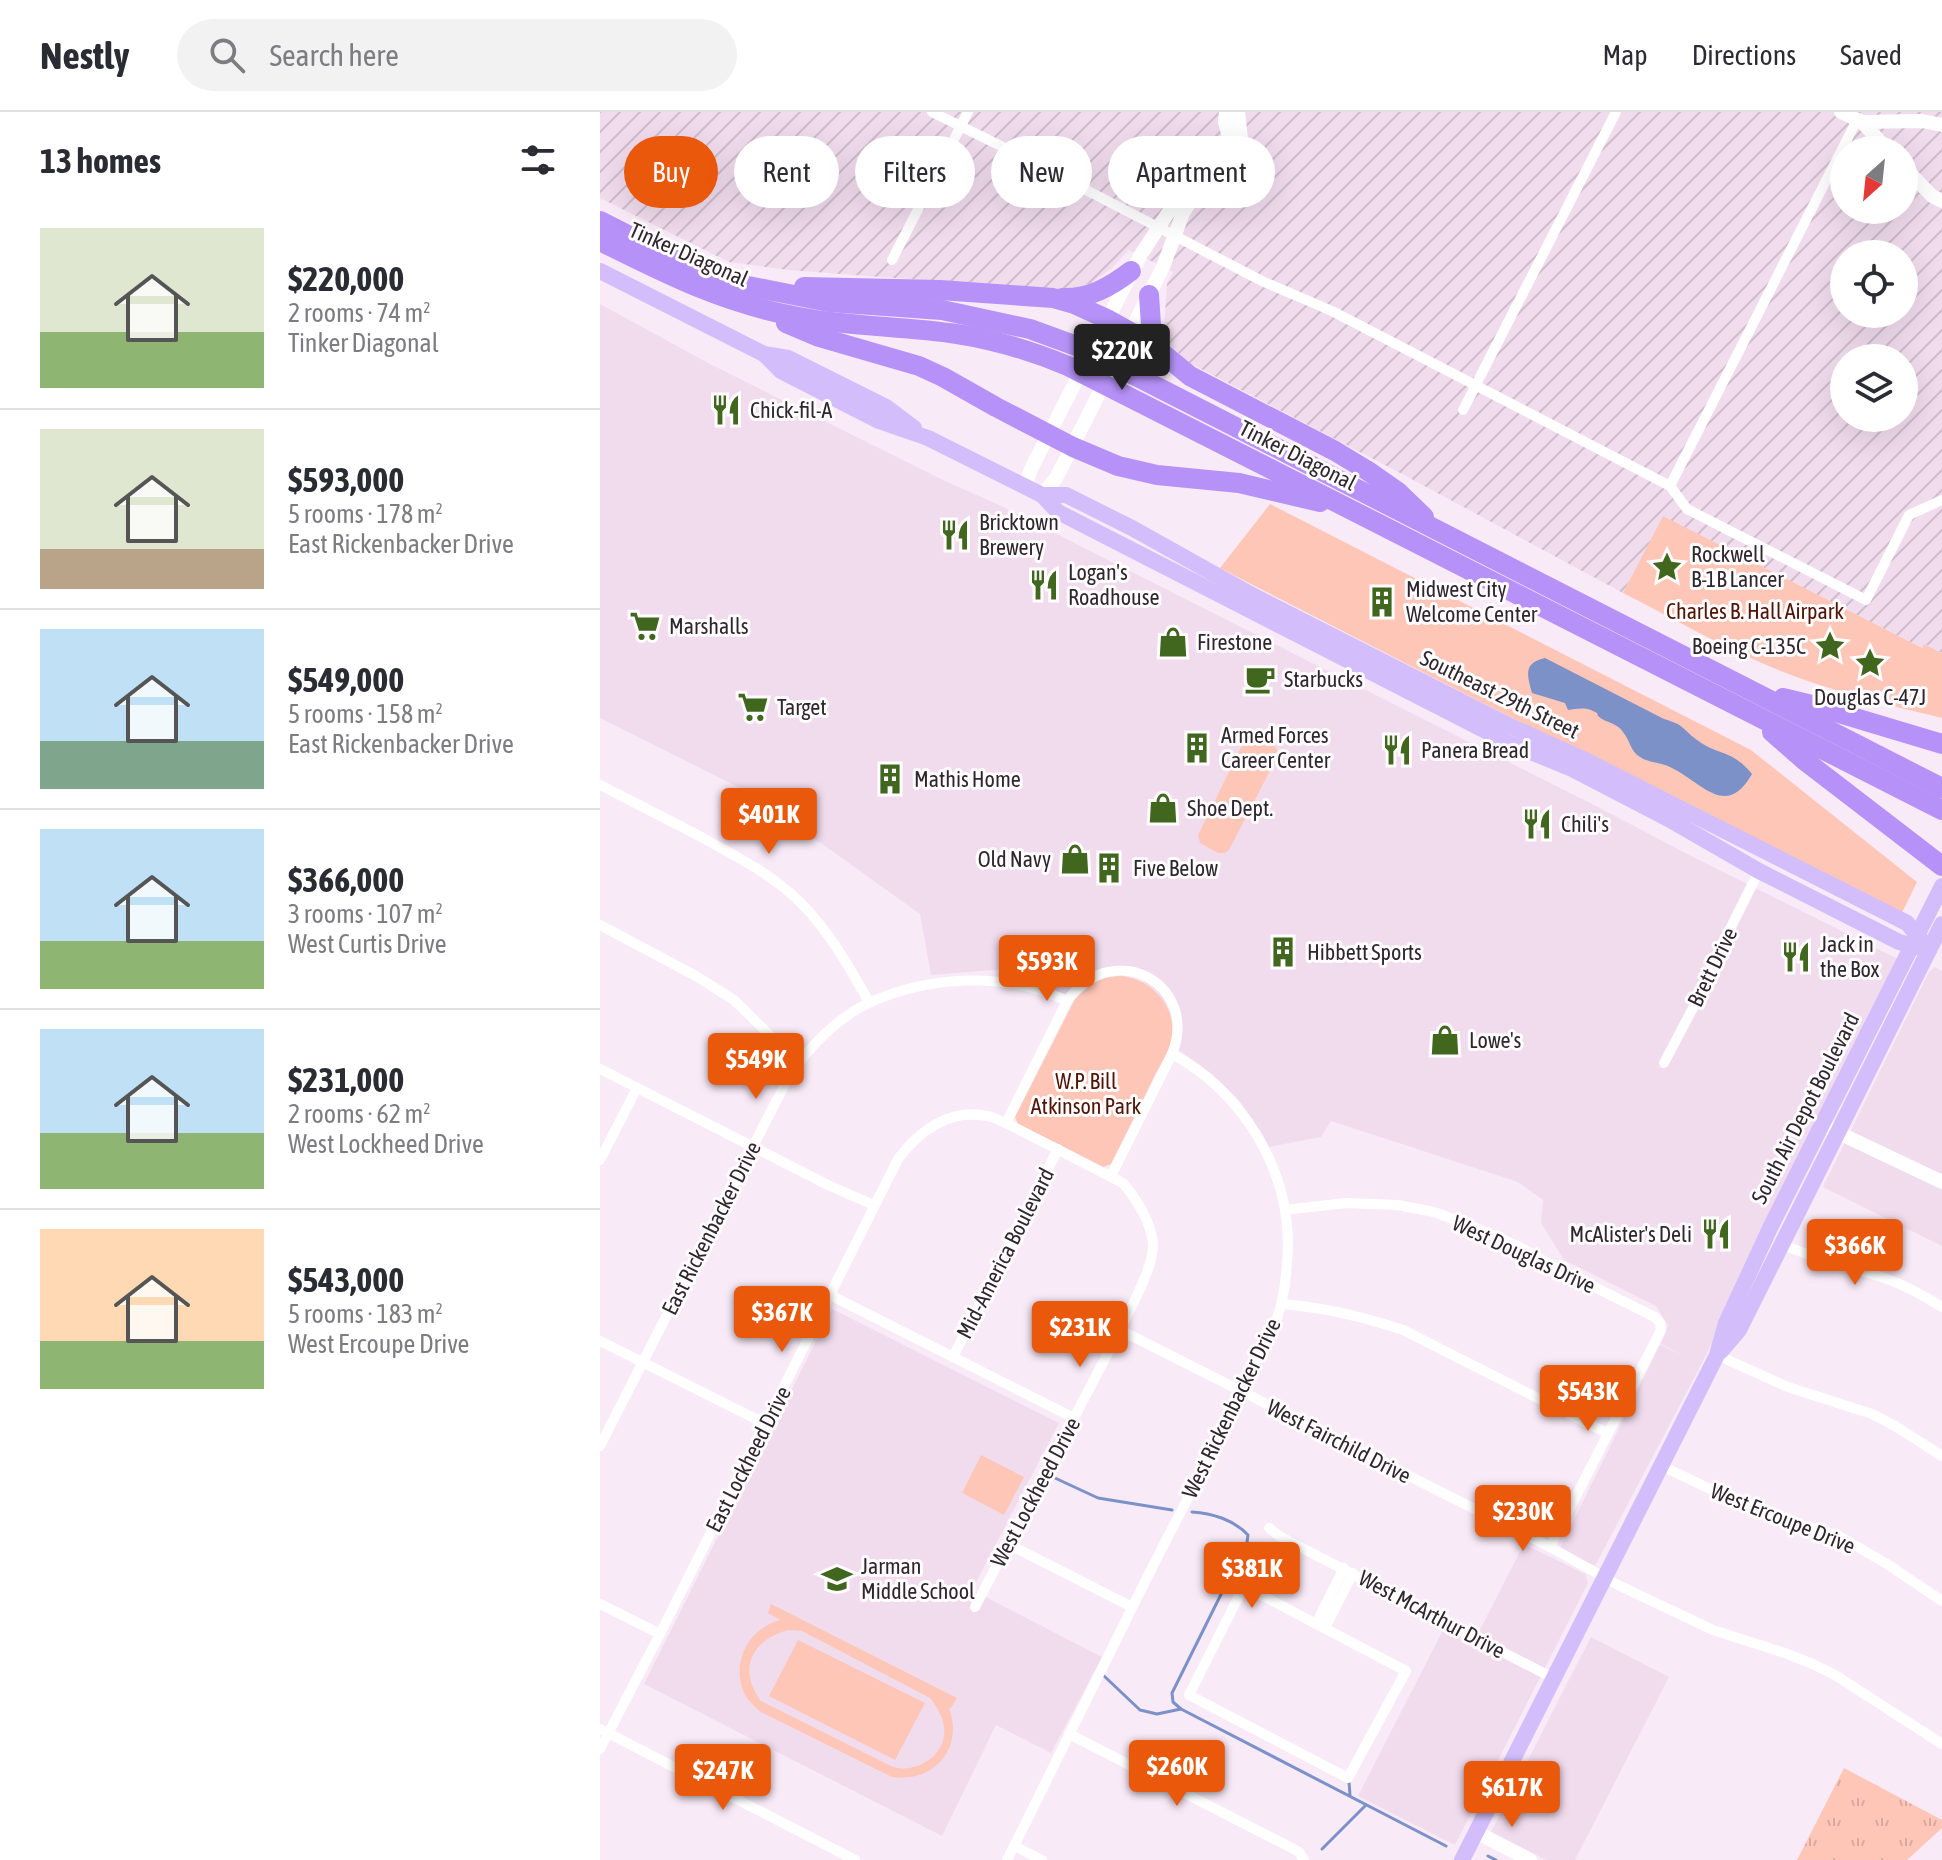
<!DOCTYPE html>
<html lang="en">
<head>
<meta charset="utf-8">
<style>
  :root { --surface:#fff; --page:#f2f2f3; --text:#2b2b33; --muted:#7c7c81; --line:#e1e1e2; --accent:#ea580c }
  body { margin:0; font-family:"Asap Condensed",sans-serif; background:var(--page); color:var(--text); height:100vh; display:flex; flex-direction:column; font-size:30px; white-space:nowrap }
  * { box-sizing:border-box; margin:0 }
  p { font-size:26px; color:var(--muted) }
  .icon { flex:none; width:44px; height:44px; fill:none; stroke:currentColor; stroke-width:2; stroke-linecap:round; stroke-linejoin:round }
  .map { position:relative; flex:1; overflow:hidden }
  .panel { display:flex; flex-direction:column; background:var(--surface); width:600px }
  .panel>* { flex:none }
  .top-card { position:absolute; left:24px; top:24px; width:760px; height:72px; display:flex; gap:16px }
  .needle { width:52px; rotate:207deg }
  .buttons { position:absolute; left:1230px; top:24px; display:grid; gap:16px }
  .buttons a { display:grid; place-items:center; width:88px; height:88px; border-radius:50%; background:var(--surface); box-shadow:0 8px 32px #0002; font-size:40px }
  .price { position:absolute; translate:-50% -68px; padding:0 18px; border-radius:8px; background:var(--accent); color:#fff; font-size:26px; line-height:52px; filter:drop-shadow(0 2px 4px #0008) }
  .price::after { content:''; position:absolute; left:50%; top:48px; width:24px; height:18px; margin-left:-12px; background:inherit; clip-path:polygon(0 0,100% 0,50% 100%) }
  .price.on { background:#222; color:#fff }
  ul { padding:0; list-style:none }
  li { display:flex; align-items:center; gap:24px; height:200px; padding:0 40px }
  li+li { border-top:2px solid var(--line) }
  li span { display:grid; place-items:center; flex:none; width:224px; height:160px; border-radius:0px; color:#555 }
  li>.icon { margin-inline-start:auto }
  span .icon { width:96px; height:96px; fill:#fffc; stroke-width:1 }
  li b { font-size:34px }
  h2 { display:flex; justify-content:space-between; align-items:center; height:96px; padding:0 40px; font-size:34px }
  .tag { padding:0 28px; border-radius:36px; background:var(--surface); box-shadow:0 8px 32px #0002; font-size:28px; line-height:72px }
  .tag.on { background:var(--accent); color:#fff }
  header { display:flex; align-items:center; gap:48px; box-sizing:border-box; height:112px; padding:0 40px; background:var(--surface); border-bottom:2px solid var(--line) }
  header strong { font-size:38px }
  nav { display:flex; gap:44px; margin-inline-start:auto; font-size:28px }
  .search { width:560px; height:72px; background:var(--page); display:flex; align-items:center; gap:20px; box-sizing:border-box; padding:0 28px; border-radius:44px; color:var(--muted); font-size:30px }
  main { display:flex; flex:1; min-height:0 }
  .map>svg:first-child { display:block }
  .built { fill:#f1dcee }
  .industrial { fill:url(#industrial-furrows); fill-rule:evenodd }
  .grass { fill:url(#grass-tufts) }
  .park { fill:#fec6b7; fill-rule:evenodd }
  .water { fill:#7b91c7 }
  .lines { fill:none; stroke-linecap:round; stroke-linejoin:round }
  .stream { stroke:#7b91c7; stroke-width:3 }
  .street { stroke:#fff; stroke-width:10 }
  .secondary { stroke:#fff; stroke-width:14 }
  .primary { stroke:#d3befb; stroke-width:16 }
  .highway { stroke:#b692f8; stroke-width:20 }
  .labels { text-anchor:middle; stroke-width:6; stroke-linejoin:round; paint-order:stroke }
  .street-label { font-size:22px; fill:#2d282d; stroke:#fffcfe }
  .poi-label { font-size:22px; fill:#2d282d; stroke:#fffcfe; text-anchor:start }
  .park-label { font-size:22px; fill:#501505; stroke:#fffcfe }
</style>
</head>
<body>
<header>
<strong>Nestly</strong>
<div class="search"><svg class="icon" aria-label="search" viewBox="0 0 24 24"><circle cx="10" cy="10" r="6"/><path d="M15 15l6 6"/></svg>Search here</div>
<nav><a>Map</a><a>Directions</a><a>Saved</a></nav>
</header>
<main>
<section class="panel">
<h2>13 homes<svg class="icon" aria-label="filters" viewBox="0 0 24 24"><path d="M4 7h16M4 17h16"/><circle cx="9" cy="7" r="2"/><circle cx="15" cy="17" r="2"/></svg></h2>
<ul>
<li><span style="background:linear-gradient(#dfe7d0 65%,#8fb573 0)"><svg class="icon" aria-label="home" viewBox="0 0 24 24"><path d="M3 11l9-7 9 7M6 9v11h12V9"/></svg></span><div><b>$220,000</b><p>2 rooms · 74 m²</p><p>Tinker Diagonal</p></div></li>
<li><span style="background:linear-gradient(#dfe7d0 75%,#b9a48a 0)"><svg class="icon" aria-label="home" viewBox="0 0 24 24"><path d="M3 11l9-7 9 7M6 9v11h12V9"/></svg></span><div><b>$593,000</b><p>5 rooms · 178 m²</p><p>East Rickenbacker Drive</p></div></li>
<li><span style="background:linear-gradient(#bfe0f5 70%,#7fa58c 0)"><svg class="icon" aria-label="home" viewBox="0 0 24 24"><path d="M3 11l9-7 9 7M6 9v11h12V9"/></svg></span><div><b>$549,000</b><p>5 rooms · 158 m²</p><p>East Rickenbacker Drive</p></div></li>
<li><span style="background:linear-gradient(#bfe0f5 70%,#8fb573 0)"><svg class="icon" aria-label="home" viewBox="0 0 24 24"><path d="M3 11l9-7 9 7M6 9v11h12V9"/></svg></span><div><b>$366,000</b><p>3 rooms · 107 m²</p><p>West Curtis Drive</p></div></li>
<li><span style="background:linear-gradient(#bfe0f5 65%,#8fb573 0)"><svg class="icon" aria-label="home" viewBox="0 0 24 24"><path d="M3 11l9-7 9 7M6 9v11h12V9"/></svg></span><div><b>$231,000</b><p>2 rooms · 62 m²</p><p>West Lockheed Drive</p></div></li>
<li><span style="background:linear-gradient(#ffd9b3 70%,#8fb573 0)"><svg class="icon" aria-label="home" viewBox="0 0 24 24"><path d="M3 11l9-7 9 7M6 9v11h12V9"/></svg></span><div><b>$543,000</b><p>5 rooms · 183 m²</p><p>West Ercoupe Drive</p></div></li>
</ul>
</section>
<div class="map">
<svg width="1342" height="1748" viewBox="0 0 1342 1748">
  <defs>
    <pattern id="industrial-furrows" width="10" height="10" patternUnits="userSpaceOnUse" patternTransform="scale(2)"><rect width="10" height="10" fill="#f1dcee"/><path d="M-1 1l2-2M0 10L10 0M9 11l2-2" fill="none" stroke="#cfbdcc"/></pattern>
    <pattern id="grass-tufts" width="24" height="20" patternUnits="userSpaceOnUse" patternTransform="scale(2)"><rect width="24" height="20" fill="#fec6b7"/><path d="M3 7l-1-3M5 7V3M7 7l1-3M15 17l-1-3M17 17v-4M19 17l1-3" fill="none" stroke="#daaa9e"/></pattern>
  </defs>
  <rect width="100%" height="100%" fill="#f9eaf7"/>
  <g class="built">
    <path d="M0,192L110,252L345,369L399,393L994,693L1093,745L1300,848L1101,1253L995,1454L960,1436L1060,1233L1082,1243L1061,1232L1068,1213L1056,1194L964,1148L941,1111L943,1088L918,1070L731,1009L721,1025L669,1035L639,988L611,961L582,940L570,934L572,915L565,891L556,879L539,867L526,864L475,887L404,857L331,863L320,802L154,683L0,606Z"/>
    <path d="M1335,855L1342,859V1134L1223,1075L1329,860Z"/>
    <path d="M232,1197L459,1311L372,1478L502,1545L451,1641L396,1613L342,1724L44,1572Z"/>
    <path d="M924,1432L985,1462L988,1471L855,1733L758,1684L843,1518L872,1533Z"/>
    <path d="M991,1525L1069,1565L975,1748H946L891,1720Z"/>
  </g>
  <path class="industrial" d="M0,0H1342V541L1325,532L1322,536L1063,405L1023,481L804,363L586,249L569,231L564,215L567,172L573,160L529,138L511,157L491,171L469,179L188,158L129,150L0,86ZM1244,38H1304V98H1244ZM1244,142H1304V202H1244ZM1244,246H1304V306H1244Z"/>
  <path class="grass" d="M1244,1656L1342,1708V1716L1307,1748H1197Z"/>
  <g class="park">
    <path d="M670,392L1151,638L1317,770L1300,805L620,456Z"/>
    <path d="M1063,404L1322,536L1324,532L1342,541V606C1288,593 1235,580 1183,560C1128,538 1076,508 1023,481Z"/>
    <path d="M651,623C661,624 671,629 677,637L678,643L629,738L625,741H618L600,731L598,723L645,627Z"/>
    <path d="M519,864C553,865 581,899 570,934C566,945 558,956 553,967C539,996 525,1024 511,1052L503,1055L418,1012L415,1005L475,887L491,873L504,866Z"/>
    <path d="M381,1343L424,1365L404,1403L362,1381Z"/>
    <path d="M171,1492L357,1586L351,1596H349C364,1637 334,1671 292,1665L161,1600C155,1595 147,1588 144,1581C131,1550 148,1517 180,1508L168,1501ZM188,1518L202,1519L330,1586C336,1594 343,1604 344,1615C348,1642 317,1662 293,1655L161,1589C137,1557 152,1528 188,1518Z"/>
    <path d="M198,1528L325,1591L295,1648L169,1584Z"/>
  </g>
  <path class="water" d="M945,546L1064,607C1085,613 1081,616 1097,628C1118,644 1132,637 1152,662C1126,708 1102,670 1070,655C1060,650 1049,651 1040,645C1030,639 1030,628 1023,620C1018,612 1009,611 1002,607C993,601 1002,603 993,599C985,595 976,597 968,598L965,591L932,581C927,563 923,551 945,546Z"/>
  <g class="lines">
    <g class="stream">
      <path d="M455,1366L498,1386L572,1398"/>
      <path d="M592,1400C612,1401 634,1408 648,1423L647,1430L572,1581L573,1590L581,1597L846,1734"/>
      <path d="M503,1563L540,1598L557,1602L581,1597"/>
      <path d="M749,1670L750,1683"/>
      <path d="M722,1737L766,1693"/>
      <path d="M888,1744L896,1748"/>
    </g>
    <g class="street">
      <path d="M332,0L405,36L664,170L732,199L1070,374L1257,8"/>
      <path d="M292,148L368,0"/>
      <path d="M863,298L1016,0"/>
      <path d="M1070,374L1087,397L1266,488L1309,403L1342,388"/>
      <path d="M0,673C35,691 69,708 103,726C138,745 172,763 200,790C229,819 249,855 269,890"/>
      <path d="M0,813L96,864L134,888L198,951"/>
      <path d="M1064,951L1104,875L1112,853L1159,759"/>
      <path d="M0,957L230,1074L274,1093"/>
      <path d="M406,1011L467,889C514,824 600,873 572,942L511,1064"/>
      <path d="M0,1048L37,976"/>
      <path d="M685,1098L746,1091L798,1093L834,1100L872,1114L920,1135L960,1158L1055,1205L1060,1211L1061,1218L950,1435"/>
      <path d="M1181,1132C1215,1147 1251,1155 1287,1167C1307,1174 1324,1184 1342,1195"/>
      <path d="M230,1183L474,1306"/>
      <path d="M681,1192C722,1195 764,1205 803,1218L1007,1321"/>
      <path d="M520,1218L950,1435L1018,1473L1113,1518L1185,1541L1215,1553L1235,1563L1342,1632"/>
      <path d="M0,1229L166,1312"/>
      <path d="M1117,1243L1188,1275L1272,1302L1295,1314L1342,1344"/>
      <path d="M353,1245L458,1037"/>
      <path d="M0,1334L187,968C207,937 237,905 271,890C332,863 408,860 467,889"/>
      <path d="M1062,1354L1139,1391L1173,1405L1237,1423L1287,1452L1342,1489"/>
      <path d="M669,1416L679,1424L953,1566"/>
      <path d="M408,1432L532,1495"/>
      <path d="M644,1474L806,1559L748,1666L589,1583Z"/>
      <path d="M0,1492L60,1522"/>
      <path d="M716,1512L744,1456"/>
      <path d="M725,1516L753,1461"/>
      <path d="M0,1617L255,1748"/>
      <path d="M469,1622L690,1735L699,1740L704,1748"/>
      <path d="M0,1637L60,1522L298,1047C319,1019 350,996 387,1004C394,1005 400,1009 406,1011L523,1071C537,1088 551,1109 553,1132C554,1155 530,1197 520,1218L375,1495"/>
      <path d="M414,1734L442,1748"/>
      <path d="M407,1748C457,1649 505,1549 555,1450C587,1387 621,1325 650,1261C659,1242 670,1225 677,1206C685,1185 687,1157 688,1135C689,1055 641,979 572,942"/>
    </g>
    <g class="secondary">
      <path d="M1241,0L1262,10L1322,9L1342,13"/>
      <path d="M1262,10L1288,38"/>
      <path d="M1304,55L1332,84L1342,89"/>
      <path d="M425,375L431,357L540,144L583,78L592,68L611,62L620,56L625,49L629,40L630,29L625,10L626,0"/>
      <path d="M442,383L456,366L469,341L563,155L583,101L596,81L619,71L634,58L642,36L638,0"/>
      <path d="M1222,1013L1342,1070"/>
      <path d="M876,1720L930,1748"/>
    </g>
    <g class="primary">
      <path d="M0,159L164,242L181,259L279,309L328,326L442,383L458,400L911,632L970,656L1072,709L1159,759L1299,830L1329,838"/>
      <path d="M164,242L188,246L286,295L314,316"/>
      <path d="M442,383H466L532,416L650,482L908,613L983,647L1307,811L1323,830"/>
      <path d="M1121,1239L1139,1218L1342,812"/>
      <path d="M862,1748L1117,1243L1126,1211L1171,1114L1342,774"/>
    </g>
    <g class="highway">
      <path d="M0,109L73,146L115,164L148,174L229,190L342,198L430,217L479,235L1342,676"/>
      <path d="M0,129C66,162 125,192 199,205C251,215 304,214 357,222C396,228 432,239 468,254L1342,698"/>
      <path d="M204,175L340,178L453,186L474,192L507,207L550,231L590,264L735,339L768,359L798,380L824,405"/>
      <path d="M549,183L551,213L559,238"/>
      <path d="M462,186C489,187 510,175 531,159"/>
      <path d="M186,211L219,225L319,254L343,265L396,295L473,335L518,354L557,363L639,371L720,390"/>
      <path d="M1183,586L1212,593L1342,632"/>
      <path d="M1172,620L1204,648L1342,754"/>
    </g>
  </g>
  <defs>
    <g id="restaurant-bare" transform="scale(2.4)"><path d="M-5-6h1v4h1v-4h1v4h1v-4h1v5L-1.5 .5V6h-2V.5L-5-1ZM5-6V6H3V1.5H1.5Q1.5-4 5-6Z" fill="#41661e" stroke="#fffcfe" stroke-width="2.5" paint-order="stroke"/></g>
    <g id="sight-bare" transform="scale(2.4)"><path d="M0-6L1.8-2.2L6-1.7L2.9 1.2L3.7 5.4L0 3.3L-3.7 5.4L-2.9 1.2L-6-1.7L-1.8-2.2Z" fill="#41661e" stroke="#fffcfe" stroke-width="2.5" paint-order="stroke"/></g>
    <g id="building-bare" transform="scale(2.4)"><path d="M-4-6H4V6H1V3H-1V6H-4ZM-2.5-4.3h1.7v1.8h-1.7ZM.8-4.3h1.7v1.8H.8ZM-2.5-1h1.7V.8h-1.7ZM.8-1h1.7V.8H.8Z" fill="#41661e" stroke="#fffcfe" stroke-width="2.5" paint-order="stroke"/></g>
    <g id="supermarket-bare" transform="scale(2.4)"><path d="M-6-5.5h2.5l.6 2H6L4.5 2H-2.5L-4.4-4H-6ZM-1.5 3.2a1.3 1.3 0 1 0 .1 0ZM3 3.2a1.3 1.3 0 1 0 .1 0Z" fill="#41661e" stroke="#fffcfe" stroke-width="2.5" paint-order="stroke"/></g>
    <g id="shop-bare" transform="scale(2.4)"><path d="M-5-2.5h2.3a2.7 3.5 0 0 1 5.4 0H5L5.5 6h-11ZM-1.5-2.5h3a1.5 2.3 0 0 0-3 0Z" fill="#41661e" stroke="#fffcfe" stroke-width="2.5" paint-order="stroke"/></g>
    <g id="cafe-bare" transform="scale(2.4)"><path d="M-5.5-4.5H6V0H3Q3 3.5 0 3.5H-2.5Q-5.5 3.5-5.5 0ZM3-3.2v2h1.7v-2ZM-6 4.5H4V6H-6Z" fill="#41661e" stroke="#fffcfe" stroke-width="2.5" paint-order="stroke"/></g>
    <g id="school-bare" transform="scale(2.4)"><path d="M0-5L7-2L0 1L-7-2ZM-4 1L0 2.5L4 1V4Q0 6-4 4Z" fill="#41661e" stroke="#fffcfe" stroke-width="2.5" paint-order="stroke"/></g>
  </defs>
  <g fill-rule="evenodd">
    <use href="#restaurant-bare" x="126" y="298"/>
    <use href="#restaurant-bare" x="355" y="423"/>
    <use href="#sight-bare" x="1067" y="455"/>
    <use href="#restaurant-bare" x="444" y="473"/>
    <use href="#building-bare" x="782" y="490"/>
    <use href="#supermarket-bare" x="45" y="514"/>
    <use href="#shop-bare" x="573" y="530"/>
    <use href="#sight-bare" x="1230" y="534"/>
    <use href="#sight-bare" x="1270" y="551"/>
    <use href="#cafe-bare" x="660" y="567"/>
    <use href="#supermarket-bare" x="153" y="595"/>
    <use href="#building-bare" x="597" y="636"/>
    <use href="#restaurant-bare" x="797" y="638"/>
    <use href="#building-bare" x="290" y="667"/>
    <use href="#shop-bare" x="563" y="696"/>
    <use href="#restaurant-bare" x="937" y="712"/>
    <use href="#shop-bare" x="475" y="747"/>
    <use href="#building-bare" x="509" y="756"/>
    <use href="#building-bare" x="683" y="840"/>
    <use href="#restaurant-bare" x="1196" y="845"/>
    <use href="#shop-bare" x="845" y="928"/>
    <use href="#restaurant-bare" x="1116" y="1122"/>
    <use href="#school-bare" x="237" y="1467"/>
  </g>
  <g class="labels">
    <g class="street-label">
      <text transform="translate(89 142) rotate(24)" y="8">Tinker Diagonal</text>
      <text transform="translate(698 343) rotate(27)" y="8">Tinker Diagonal</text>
      <text transform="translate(900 582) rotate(26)" y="8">Southeast 29th Street</text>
      <text transform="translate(1112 855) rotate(-64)" y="8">Brett Drive</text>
      <text transform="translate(1205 996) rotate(-63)" y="8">South Air Depot Boulevard</text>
      <text transform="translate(111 1116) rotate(-63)" y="8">East Rickenbacker Drive</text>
      <text transform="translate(405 1141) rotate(-63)" y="8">Mid-America Boulevard</text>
      <text transform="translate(924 1142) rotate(25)" y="8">West Douglas Drive</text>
      <text transform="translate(631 1296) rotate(-64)" y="8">West Rickenbacker Drive</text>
      <text transform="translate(739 1329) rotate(27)" y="8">West Fairchild Drive</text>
      <text transform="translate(148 1347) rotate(-63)" y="8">East Lockheed Drive</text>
      <text transform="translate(435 1380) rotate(-62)" y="8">West Lockheed Drive</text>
      <text transform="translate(1183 1406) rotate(22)" y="8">West Ercoupe Drive</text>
      <text transform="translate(832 1502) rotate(28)" y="8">West McArthur Drive</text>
    </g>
    <g class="poi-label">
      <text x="150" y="306">Chick-fil-A</text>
      <text x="379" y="418">Bricktown<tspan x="379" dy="25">Brewery</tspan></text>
      <text x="1091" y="450">Rockwell<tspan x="1091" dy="25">B-1B Lancer</tspan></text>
      <text x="468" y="468">Logan's<tspan x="468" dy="25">Roadhouse</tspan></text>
      <text x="806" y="485">Midwest City<tspan x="806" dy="25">Welcome Center</tspan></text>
      <text x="69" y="522">Marshalls</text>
      <text x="597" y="538">Firestone</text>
      <text x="1206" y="542" text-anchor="end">Boeing C-135C</text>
      <text x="684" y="575">Starbucks</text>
      <text x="1270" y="593" text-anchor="middle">Douglas C-47J</text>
      <text x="177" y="603">Target</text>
      <text x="621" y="631">Armed Forces<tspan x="621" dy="25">Career Center</tspan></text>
      <text x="821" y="646">Panera Bread</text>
      <text x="314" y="675">Mathis Home</text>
      <text x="587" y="704">Shoe Dept.</text>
      <text x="961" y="720">Chili's</text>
      <text x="451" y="755" text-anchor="end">Old Navy</text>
      <text x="533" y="764">Five Below</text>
      <text x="1220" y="840">Jack in<tspan x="1220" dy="25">the Box</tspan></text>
      <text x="707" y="848">Hibbett Sports</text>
      <text x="869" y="936">Lowe's</text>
      <text x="1092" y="1130" text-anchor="end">McAlister's Deli</text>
      <text x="261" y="1462">Jarman<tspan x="261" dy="25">Middle School</tspan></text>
    </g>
    <g class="park-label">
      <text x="1155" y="507">Charles B. Hall Airpark</text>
      <text x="486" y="977">W.P. Bill<tspan x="486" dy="25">Atkinson Park</tspan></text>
    </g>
  </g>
</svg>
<div class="buttons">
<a><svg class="needle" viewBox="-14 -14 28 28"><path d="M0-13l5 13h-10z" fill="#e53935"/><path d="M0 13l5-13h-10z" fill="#7c7c81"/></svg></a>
<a><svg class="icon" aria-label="locate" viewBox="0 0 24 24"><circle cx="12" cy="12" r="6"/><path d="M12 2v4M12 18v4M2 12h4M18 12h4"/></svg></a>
<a><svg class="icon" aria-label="layers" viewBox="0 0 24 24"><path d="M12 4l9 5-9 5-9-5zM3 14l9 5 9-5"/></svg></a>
</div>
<b class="price on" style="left:522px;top:280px">$220K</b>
<b class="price" style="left:169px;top:744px">$401K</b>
<b class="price" style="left:447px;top:891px">$593K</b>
<b class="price" style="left:156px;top:989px">$549K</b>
<b class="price" style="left:1255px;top:1175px">$366K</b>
<b class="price" style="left:182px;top:1242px">$367K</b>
<b class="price" style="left:480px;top:1257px">$231K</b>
<b class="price" style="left:988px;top:1321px">$543K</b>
<b class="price" style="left:923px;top:1441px">$230K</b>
<b class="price" style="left:652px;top:1498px">$381K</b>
<b class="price" style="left:577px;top:1696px">$260K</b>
<b class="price" style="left:123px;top:1700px">$247K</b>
<b class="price" style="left:912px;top:1717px">$617K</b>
<div class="top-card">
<a class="tag on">Buy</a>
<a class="tag">Rent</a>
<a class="tag">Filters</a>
<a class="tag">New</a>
<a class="tag">Apartment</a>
</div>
</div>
</main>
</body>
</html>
